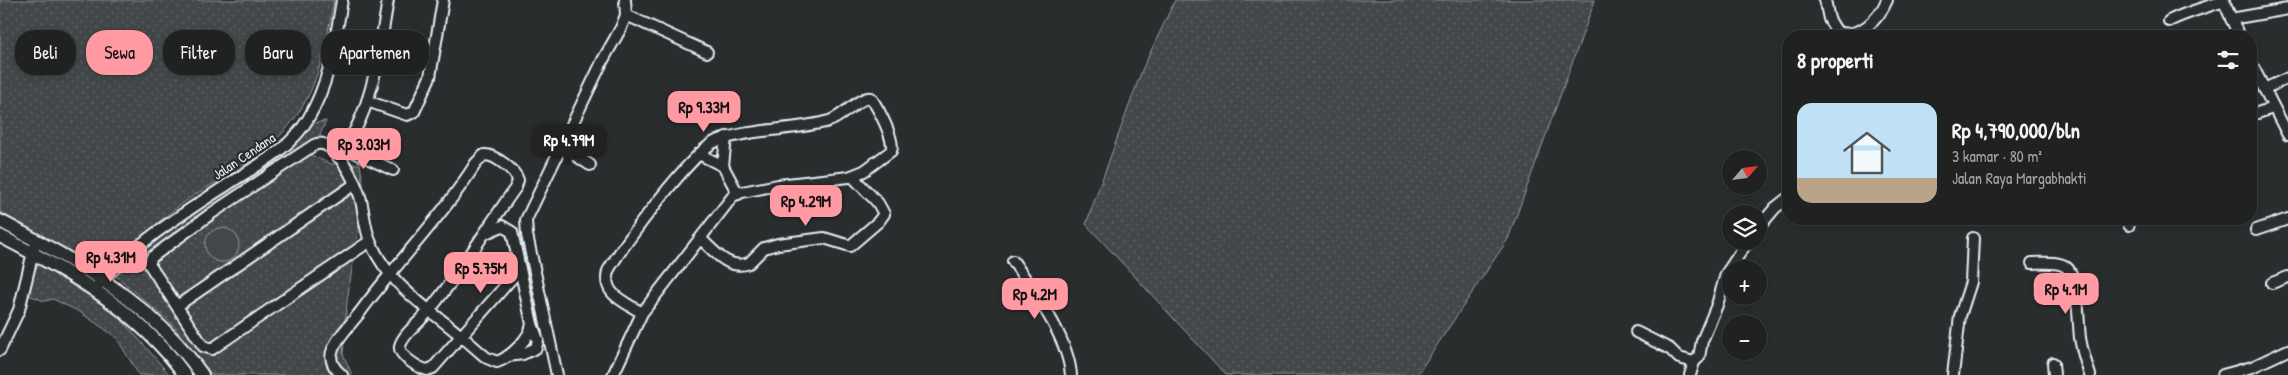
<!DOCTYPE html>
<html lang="id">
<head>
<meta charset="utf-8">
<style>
  :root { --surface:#202222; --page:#282a2a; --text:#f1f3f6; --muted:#a2a4a5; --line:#3d3f40; --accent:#ff9aa2 }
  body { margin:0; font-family:"Patrick Hand",sans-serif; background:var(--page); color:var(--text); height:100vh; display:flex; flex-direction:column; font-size:19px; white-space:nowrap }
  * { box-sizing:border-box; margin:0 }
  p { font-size:16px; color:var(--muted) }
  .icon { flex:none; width:28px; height:28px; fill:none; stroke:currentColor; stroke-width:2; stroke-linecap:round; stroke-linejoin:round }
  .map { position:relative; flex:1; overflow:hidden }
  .side { position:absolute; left:1782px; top:30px; width:475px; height:195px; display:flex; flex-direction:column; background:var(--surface); border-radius:20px; box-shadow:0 2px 8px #0003,0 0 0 1px var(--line) }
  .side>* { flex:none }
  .banner { position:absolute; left:15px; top:30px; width:475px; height:45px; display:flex; gap:10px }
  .needle { width:32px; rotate:62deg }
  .fabs { position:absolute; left:1722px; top:150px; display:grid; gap:10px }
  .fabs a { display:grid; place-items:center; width:45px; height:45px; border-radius:50%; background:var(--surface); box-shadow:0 2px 8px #0003,0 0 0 1px var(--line); font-size:25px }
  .price { position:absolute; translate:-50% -42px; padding:0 11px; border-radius:10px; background:var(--accent); color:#111; font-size:16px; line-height:32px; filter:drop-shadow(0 1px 2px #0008) }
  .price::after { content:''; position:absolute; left:50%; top:30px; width:15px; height:11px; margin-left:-8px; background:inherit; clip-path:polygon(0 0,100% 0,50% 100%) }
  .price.selected { background:#222; color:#fff }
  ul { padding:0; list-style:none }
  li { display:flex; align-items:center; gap:15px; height:125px; padding:0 15px }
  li+li { border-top:1px solid var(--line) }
  li span { display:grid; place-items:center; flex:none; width:140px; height:100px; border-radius:15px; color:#555 }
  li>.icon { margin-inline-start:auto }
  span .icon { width:60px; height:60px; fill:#fffc; stroke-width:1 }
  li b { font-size:21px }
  h2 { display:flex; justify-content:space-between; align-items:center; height:60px; padding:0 15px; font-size:21px }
  .pill { padding:0 18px; border-radius:20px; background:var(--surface); box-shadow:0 2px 8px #0003,0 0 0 1px var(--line); font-size:18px; line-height:45px }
  .pill.selected { background:var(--accent); color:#111 }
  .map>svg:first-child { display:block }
  .grass { fill:url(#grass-dots); stroke:#959ca0 }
  .pitch { fill:#424648; stroke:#959ca0 }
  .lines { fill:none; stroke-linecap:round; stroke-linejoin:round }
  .minor-casing { stroke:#e8f1f8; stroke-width:14 }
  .tertiary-casing { stroke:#e8f1f8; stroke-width:16 }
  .minor { stroke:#2a2d2e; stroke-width:10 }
  .tertiary { stroke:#2a2d2e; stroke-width:12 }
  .labels { text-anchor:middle; stroke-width:4.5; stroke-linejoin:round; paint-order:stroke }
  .street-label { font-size:14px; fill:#e8f1f8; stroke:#2a2d2e }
</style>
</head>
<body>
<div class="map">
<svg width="2288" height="375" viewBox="0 0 2288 375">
  <defs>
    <pattern id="grass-dots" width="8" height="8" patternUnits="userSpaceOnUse" patternTransform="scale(1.25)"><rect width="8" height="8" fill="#424648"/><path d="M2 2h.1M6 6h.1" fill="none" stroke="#5d6163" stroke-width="1.8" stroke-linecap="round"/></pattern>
  </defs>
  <rect width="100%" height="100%" fill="#2a2d2e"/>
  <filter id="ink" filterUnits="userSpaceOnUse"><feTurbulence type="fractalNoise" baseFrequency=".02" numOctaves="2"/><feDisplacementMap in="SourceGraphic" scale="10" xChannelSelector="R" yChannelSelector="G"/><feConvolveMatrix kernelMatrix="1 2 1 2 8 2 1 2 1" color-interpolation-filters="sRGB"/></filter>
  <g filter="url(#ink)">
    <g class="grass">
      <path d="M0,0H334C320,76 312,118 245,165C228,177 207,186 190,198C158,220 131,248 99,268L0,212Z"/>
      <path d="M1175,0H1595L1508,239L1417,375H1226L1086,224L1142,70Z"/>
      <path d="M326,121L311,155L331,164H360L365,199L358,230L347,301L343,354L352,375H212L171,323L114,274L192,209L308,124Z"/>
      <path d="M38,264L115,312L170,375H139L116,337L80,312L53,299L44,301L29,295L26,290Z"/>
    </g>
    <circle class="pitch" cx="222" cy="245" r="17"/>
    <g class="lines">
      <g class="minor-casing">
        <g id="minor">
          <path d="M1825,0L1829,19L1837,32"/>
          <path d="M2223,0L2239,36"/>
          <path d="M626,15L707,52"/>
          <path d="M2231,19L2288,9"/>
          <path d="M2169,21C2187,12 2204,8 2224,1"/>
          <path d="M1833,36L1837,32C1860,39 1879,19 1887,0"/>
          <path d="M2251,63L2288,135"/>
          <path d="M2264,89L2288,78"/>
          <path d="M367,101L407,115L414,112L430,77L443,0"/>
          <path d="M2251,115L2273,108"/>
          <path d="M561,146L590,165"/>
          <path d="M345,148L393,170"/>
          <path d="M699,154L723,166L738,194"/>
          <path d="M338,157C373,113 379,53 388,0"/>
          <path d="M723,166L726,137"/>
          <path d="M2128,219L2129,225"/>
          <path d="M1759,227L1775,208L1789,197"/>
          <path d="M2256,230L2288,219"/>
          <path d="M701,239C714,251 729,271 749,263L764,248L778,244L824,238L850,246L878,222L884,214L878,203L852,176"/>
          <path d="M370,241L212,349L203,346L149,264L152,257L212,213L314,145C334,135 357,184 361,200C364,214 365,228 370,241C389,286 426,306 461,336C470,343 478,351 487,358L497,362C511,357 530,338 532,324L512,232L502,226L486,233"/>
          <path d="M1013,261C1034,292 1068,337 1071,375"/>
          <path d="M2032,263C2042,263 2059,261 2066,267C2079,276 2078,322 2080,338C2082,350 2086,363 2090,375"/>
          <path d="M2272,283L2288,277"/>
          <path d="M98,285C134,244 182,214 227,185C255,166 290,150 308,119C330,82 335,42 342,0"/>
          <path d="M177,306L355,184"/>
          <path d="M1636,332L1670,349L1679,358L1694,362"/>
          <path d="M0,350L19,310L34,248"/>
          <path d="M508,356L523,354L536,348L538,340L532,324"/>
          <path d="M2053,363L2054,375"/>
          <path d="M342,375C335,369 329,362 332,352C336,338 352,323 361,311C398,261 443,216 476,163L484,155C494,154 515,170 518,180L516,187C486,229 460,274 427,313C420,322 403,334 400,346C398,356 419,368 427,370L433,368L520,269"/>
          <path d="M557,375L527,235L526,220L603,60L621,28L626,15L625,0"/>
          <path d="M613,375L642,313L733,196L742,192L778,185L849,177L864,171L891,151C896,141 878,108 871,98C862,95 841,118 829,121C792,131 753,128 717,141C695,148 621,247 608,271C602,295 624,301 642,313"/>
          <path d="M1690,375L1694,362L1699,357L1702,341L1717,305L1726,274L1748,241"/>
          <path d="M1953,375L1960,316L1971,282L1973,238"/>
          <path d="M2223,375L2252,367L2288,350"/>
        </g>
      </g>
      <g class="tertiary-casing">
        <g id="tertiary">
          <path d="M0,221C75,261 153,303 202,375"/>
          <path d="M0,236C70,272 138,310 185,375"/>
        </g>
      </g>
      <use href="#minor" class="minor"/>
      <use href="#tertiary" class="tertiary"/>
    </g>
  </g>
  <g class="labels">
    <g class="street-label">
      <text transform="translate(244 156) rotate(-34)" y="5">Jalan Cendana</text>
    </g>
  </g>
</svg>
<div class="fabs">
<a><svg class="needle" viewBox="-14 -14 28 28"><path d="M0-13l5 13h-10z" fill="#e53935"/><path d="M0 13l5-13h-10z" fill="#a2a4a5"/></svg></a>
<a><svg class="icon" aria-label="layers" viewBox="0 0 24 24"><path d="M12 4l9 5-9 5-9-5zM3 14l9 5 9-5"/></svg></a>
<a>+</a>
<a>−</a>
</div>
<b class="price" style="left:704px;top:133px">Rp 9.33M</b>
<b class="price selected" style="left:569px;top:166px">Rp 4.79M</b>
<b class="price" style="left:364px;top:170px">Rp 3.03M</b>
<b class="price" style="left:806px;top:227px">Rp 4.29M</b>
<b class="price" style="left:111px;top:283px">Rp 4.31M</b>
<b class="price" style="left:481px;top:294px">Rp 5.75M</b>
<b class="price" style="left:2066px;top:315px">Rp 4.1M</b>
<b class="price" style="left:1035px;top:320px">Rp 4.2M</b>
<div class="banner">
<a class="pill">Beli</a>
<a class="pill selected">Sewa</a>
<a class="pill">Filter</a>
<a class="pill">Baru</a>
<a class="pill">Apartemen</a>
</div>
<section class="side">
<h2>8 properti<svg class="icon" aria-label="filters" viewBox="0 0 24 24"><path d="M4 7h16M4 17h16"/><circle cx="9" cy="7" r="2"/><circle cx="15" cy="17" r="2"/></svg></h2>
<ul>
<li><span style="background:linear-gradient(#bfe0f5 75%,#b9a48a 0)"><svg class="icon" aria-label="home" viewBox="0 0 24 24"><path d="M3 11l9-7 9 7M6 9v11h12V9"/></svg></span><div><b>Rp 4,790,000/bln</b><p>3 kamar · 80 m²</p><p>Jalan Raya Margabhakti</p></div></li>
</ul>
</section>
</div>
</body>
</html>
